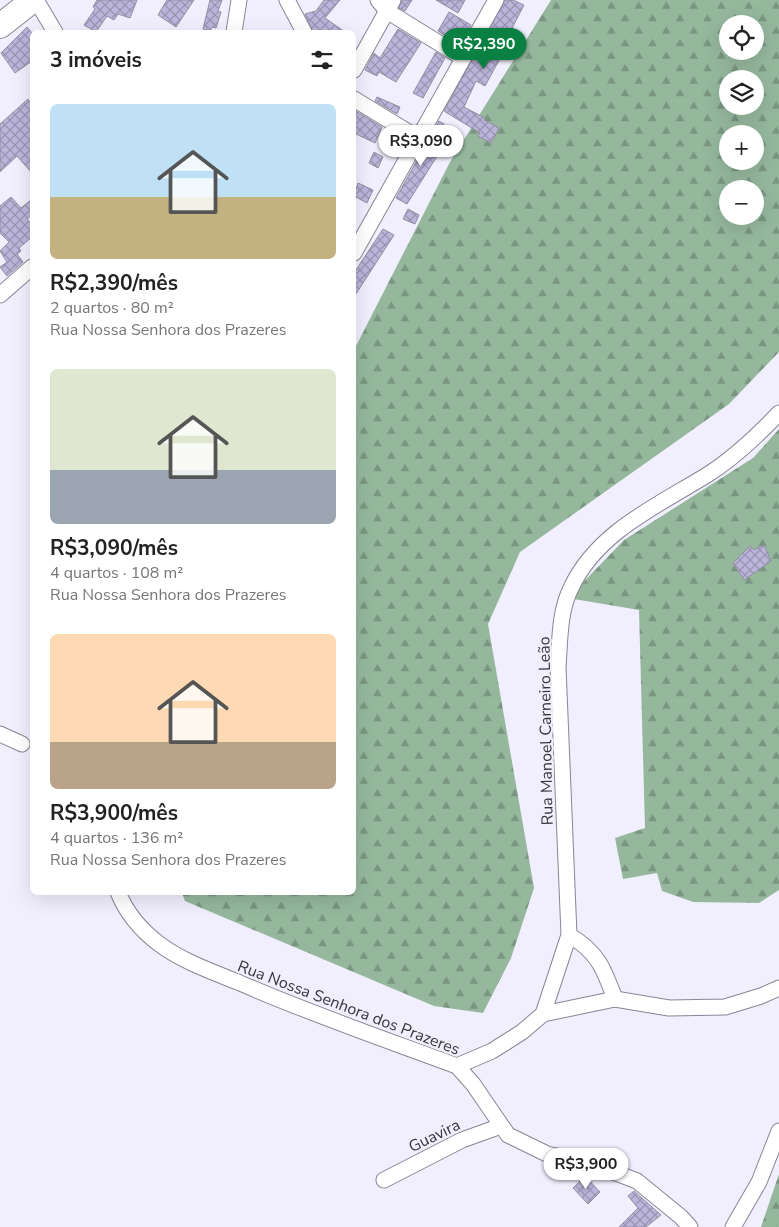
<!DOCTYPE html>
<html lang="pt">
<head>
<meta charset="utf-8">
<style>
  :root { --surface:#fff; --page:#f6f6f6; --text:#222; --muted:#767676; --accent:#0b8043 }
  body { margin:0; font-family:"Nunito Sans",sans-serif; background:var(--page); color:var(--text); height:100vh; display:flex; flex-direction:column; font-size:19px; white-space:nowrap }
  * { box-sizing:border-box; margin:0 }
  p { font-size:16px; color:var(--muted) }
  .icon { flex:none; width:28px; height:28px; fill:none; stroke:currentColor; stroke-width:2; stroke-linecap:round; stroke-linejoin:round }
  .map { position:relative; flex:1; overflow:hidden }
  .details { position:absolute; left:30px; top:30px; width:326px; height:865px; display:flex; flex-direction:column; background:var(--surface); border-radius:8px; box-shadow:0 5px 20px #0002 }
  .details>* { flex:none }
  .fabs { position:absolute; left:719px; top:15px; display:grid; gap:10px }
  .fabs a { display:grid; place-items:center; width:45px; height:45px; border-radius:50%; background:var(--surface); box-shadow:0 5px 20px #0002; font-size:25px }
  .price { position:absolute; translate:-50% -42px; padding:0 11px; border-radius:18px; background:#fff; color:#222; font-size:16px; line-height:32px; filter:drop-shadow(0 1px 2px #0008) }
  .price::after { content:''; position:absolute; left:50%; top:30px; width:15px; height:11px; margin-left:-8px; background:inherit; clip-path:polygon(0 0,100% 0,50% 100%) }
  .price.selected { background:var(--accent); color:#fff }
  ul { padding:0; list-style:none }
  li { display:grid; align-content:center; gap:10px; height:265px; padding:0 20px }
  li span { display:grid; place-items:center; height:155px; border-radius:8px; color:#555 }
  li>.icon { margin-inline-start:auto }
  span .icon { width:90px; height:90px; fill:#fffc; stroke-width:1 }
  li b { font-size:21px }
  h2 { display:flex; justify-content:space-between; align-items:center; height:60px; padding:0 20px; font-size:21px }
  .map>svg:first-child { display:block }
  .forest { fill:url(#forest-firs); fill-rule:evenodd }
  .building { fill:url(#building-cross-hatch); stroke:#928fa0 }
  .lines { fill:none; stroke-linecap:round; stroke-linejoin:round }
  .minor-casing { stroke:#898596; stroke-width:17 }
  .primary-casing { stroke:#898596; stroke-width:26 }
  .minor { stroke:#fff; stroke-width:15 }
  .primary { stroke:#fff; stroke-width:24 }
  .labels { text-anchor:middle; stroke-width:4.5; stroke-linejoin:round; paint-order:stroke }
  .street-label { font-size:16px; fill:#36343c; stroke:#f1eefd }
</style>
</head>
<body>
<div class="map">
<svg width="779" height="1227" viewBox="0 0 779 1227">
  <defs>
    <pattern id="forest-firs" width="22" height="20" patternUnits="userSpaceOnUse" patternTransform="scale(1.25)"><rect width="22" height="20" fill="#95b89d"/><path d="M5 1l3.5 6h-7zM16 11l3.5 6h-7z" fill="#7a9681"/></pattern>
    <pattern id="building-cross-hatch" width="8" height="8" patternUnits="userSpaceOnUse" patternTransform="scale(1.25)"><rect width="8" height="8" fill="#bcb5db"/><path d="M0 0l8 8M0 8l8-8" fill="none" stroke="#9a94b3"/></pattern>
  </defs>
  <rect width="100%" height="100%" fill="#f1eefd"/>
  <g class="forest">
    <path d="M551,0H779V352L729,404L520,552L488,624L534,888L511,958L483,1013L434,1006L185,901L182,893L354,892V350L450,162ZM728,24H755V51H728ZM728,79H755V106H728ZM728,134H755V161H728ZM728,189H755V216H728Z"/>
    <path d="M779,429V890L759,903L693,902L662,891L657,873L623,879L615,838L645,828L639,610L568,598L624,540L753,458Z"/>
    <path d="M779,1174V1227H761Z"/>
  </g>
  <g class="building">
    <path d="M97,0H137L130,18L118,14L114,20L107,16L96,32L84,25L95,9L93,7Z"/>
    <path d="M167,0H194L176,27L158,15Z"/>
    <path d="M210,0H222L218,11L221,12L216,28L212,27L210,31L203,29Z"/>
    <path d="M324,0H340L325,18L345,32H313L305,14L316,11Z"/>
    <path d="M402,0H412L405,11L399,8Z"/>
    <path d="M436,0H465L458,13Z"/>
    <path d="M505,0H513L524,5L506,40L509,42L485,86L476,81L464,107L485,118L484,120L499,128L491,143L478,136L480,133L444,111Z"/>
    <path d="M449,12L471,25L460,45L438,31Z"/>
    <path d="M27,27L32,33V61L15,73L1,53Z"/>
    <path d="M398,29L421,43L396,82L379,72L377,76L365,70L374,53L380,58Z"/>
    <path d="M436,52L445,58L423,98L413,93Z"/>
    <path d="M377,97L400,107L397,114L375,101Z"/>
    <path d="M28,99L32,106V173L17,156L0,172V124Z"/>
    <path d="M354,110L382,127L375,143L354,133Z"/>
    <path d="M439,121L444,124L435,143L439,145L436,152L439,153L407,204L396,198Z"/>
    <path d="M374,152L383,157L378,168L369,163Z"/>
    <path d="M358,183L373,190L367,203L354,196Z"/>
    <path d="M11,197L21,208L32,199V215L27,219L32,225V237L19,248L21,251L17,254L23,262L7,276L0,267L7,262L0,251L9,242L0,233V206Z"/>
    <path d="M408,209L419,215L415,224L403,219Z"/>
    <path d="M383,229L394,235L354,297V273Z"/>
    <path d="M764,545L771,561L744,580L733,563L750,546L754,550Z"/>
    <path d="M585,1176L600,1192L588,1204L573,1188Z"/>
    <path d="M634,1191L661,1215L646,1227H619L638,1208L628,1196Z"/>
  </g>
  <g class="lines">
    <g class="minor-casing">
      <g id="minor">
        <path d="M36,0L55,32"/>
        <path d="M287,0L304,32"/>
        <path d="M378,0L387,11L463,58"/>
        <path d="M234,32L239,0"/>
        <path d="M354,70L393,0"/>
        <path d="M354,99L418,138"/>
        <path d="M354,253L496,0"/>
        <path d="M0,295L32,267"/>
        <path d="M0,734L22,744"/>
        <path d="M118,892C126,912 141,930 158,943C181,961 213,972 240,983C311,1014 384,1039 457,1066L473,1084L508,1135L547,1154L590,1163L637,1181L681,1217L690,1227"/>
        <path d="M569,935C598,952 604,969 615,999"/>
        <path d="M543,1014L615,999L669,1008L725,1007L761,996L779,988"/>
        <path d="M457,1066L492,1051L522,1032L543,1014L569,935L558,667C560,641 559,612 571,588C597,532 657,506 707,475C734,458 757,436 779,413"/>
        <path d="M384,1180L462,1140L501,1126"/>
        <path d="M733,1227L759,1182L779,1131"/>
      </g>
    </g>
    <g class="primary-casing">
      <path id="primary" d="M0,26L33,0"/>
    </g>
    <use href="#minor" class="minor"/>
    <use href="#primary" class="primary"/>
  </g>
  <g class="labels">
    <g class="street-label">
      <text transform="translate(545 731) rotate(-91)" y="6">Rua Manoel Carneiro Leão</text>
      <text transform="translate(349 1007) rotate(21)" y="6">Rua Nossa Senhora dos Prazeres</text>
      <text transform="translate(434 1135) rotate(-26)" y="6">Guavira</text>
    </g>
  </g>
</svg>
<div class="fabs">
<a><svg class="icon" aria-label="locate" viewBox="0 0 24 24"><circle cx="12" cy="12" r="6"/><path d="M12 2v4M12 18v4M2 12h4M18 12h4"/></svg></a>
<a><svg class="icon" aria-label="layers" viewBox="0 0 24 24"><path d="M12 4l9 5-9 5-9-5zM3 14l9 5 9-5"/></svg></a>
<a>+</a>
<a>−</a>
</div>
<b class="price selected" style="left:484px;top:70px">R$2,390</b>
<b class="price" style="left:421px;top:167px">R$3,090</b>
<b class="price" style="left:586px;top:1190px">R$3,900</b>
<section class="details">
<h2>3 imóveis<svg class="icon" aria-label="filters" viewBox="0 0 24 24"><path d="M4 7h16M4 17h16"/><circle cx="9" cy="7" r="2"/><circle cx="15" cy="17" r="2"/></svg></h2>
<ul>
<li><span style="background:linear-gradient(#bfe0f5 60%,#c2b280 0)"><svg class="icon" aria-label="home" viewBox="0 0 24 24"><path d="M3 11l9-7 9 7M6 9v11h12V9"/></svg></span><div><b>R$2,390/mês</b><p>2 quartos · 80 m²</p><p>Rua Nossa Senhora dos Prazeres</p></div></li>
<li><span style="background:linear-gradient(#dfe7d0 65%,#9aa5b1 0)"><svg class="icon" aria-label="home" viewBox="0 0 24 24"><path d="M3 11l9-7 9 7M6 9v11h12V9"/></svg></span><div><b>R$3,090/mês</b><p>4 quartos · 108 m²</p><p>Rua Nossa Senhora dos Prazeres</p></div></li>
<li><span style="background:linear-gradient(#ffd9b3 70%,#b9a48a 0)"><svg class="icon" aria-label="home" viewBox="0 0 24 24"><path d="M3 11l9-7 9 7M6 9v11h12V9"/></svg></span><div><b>R$3,900/mês</b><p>4 quartos · 136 m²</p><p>Rua Nossa Senhora dos Prazeres</p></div></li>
</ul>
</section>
</div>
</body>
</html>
